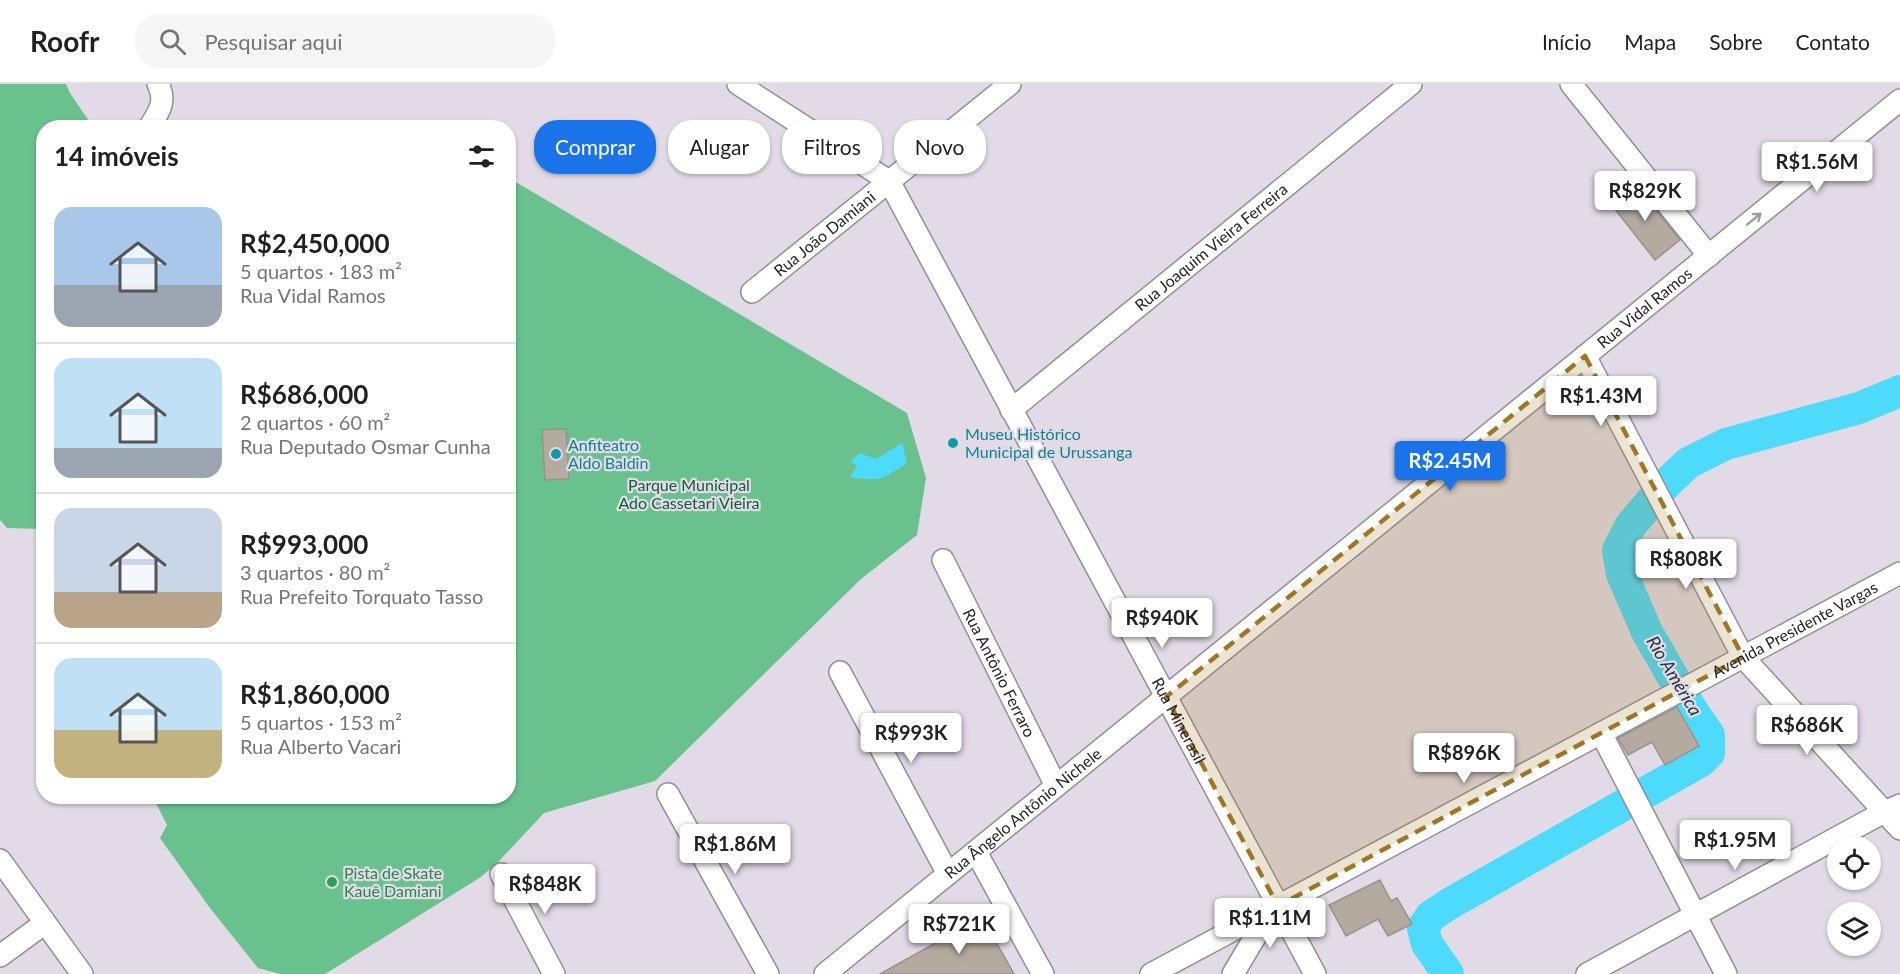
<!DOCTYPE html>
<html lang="pt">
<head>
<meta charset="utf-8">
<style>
  :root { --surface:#fff; --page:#f6f6f6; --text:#202124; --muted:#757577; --line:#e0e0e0; --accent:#1a73e8 }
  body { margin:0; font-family:Lato,sans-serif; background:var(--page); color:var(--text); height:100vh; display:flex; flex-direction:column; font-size:22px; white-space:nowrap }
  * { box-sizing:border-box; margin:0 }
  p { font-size:20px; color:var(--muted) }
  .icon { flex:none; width:33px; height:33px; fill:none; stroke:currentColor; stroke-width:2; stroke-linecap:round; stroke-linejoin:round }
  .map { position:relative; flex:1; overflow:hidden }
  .sheet { position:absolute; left:36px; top:36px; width:480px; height:684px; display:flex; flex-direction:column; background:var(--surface); border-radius:24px; box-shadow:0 2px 4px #0004 }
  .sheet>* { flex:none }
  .top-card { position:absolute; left:534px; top:36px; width:570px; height:54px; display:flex; gap:12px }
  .fabs { position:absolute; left:1827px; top:752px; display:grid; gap:12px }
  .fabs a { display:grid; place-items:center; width:54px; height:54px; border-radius:50%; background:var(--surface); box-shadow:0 2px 4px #0004; font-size:30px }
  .price { position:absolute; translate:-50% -51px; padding:0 14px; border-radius:6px; background:#fff; color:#222; font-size:20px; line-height:39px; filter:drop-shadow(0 2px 3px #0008) }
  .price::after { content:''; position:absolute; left:50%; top:36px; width:18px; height:14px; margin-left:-9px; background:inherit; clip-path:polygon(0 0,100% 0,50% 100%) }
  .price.on { background:var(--accent); color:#fff }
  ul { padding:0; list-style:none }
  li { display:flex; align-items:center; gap:18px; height:150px; padding:0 18px }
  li+li { border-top:2px solid var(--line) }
  li span { display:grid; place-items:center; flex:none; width:168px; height:120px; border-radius:18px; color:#555 }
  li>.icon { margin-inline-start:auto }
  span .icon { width:72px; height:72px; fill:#fffc; stroke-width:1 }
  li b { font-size:26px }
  h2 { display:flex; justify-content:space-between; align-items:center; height:72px; padding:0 18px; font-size:26px }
  .tag { padding:0 21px; border-radius:24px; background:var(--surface); box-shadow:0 2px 4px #0004; font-size:21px; line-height:54px }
  .tag.on { background:var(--accent); color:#fff }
  header { display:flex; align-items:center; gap:36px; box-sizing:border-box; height:84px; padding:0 30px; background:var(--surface); border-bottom:2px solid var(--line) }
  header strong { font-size:28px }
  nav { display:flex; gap:33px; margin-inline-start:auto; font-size:21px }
  .search { width:420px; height:54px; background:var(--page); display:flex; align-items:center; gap:15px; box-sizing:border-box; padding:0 21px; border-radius:24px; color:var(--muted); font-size:22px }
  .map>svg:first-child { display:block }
  .green { fill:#69c18e }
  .water { fill:#4edafb }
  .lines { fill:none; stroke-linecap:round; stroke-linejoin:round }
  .river { stroke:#4edafb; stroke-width:32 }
  .building { fill:#b4aaa0; stroke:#9b9187; stroke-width:1.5 }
  .minor-casing { stroke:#938d98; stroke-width:24 }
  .minor { stroke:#fff; stroke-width:21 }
  .oneway { stroke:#9d9c9e }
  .marked { fill:#9f7625; fill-opacity:0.2; stroke:#9f7625; stroke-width:4.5; stroke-dasharray:12 8; stroke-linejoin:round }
  .culture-dot { fill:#0f9aa8; stroke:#e2dbe7; stroke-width:2 }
  .leisure-dot { fill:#2e9e5b; stroke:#e2dbe7; stroke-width:2 }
  .labels { text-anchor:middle; stroke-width:4.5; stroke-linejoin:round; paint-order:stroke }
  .street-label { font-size:16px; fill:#262328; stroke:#e2dbe7 }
  .culture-label { font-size:16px; fill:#0d838f; stroke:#e2dbe7; text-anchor:start }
  .park-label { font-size:16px; fill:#115c37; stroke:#e2dbe7 }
  .leisure-label { font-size:16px; fill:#27864d; stroke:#e2dbe7; text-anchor:start }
  .water-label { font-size:18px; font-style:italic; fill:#20373e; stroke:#e2dbe7 }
</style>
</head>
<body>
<header>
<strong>Roofr</strong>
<div class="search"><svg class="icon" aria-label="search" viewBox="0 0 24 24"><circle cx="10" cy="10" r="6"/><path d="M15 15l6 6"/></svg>Pesquisar aqui</div>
<nav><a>Início</a><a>Mapa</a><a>Sobre</a><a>Contato</a></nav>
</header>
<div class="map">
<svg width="1900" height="890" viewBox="0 0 1900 890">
  <rect width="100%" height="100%" fill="#e2dbe7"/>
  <g class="green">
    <path d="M0,0H66L70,9L93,43L44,44L43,445L7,444L0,436Z"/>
    <path d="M509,94L907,329L926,394L917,451L861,495L655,697L544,729L500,776L481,793L325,890H280L258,884L210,824L160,754L167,741L153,713L508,712Z"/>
  </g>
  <path class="water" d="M902,359L907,379C881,396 881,398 850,393L857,382L850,377L860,369L876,375Z"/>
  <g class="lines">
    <path class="river" d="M1448,890L1427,860L1423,844L1431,832L1449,820L1701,677L1709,669V651L1693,628L1647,548L1622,490L1618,466L1631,441L1666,400L1688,379L1726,360L1859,324L1900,307"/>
  </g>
  <g class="building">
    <path d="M1635,100L1680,156L1655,176L1611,120Z"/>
    <path d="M566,345L569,395L545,396L542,346Z"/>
    <path d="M1677,623L1699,662L1665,681L1652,658L1628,671L1618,654Z"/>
    <path d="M1380,796L1391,817L1397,814L1412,840L1388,852L1378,835L1346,852L1329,821Z"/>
    <path d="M982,833L1014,890H880Z"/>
  </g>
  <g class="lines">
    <g class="minor-casing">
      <g id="minor">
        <path id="s1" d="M738,0L889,97L1315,890"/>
        <path d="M1571,0L1709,172"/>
        <path d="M149,44C159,28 167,17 158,0"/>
        <path id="s2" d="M752,208L1010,0"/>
        <path d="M1585,272L1743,573L1900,745"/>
        <path id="s3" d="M1011,326L1411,0"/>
        <path id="s4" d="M943,476L1056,702"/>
        <path d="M840,588L948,790"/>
        <path d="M1601,649L1726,890"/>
        <path d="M668,710L768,890"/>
        <path d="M976,768L1043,890"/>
        <path d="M0,776L82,890"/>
        <path d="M501,790L554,890"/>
        <path d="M0,872L45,839"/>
        <path id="s5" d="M825,890L1900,16"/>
        <path id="s6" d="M1151,890L1900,489"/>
        <path d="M1233,890L1255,853L1274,827"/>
        <path d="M1587,890L1884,728L1900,721"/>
      </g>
    </g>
    <use href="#minor" class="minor"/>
  </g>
  <defs><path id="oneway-shaft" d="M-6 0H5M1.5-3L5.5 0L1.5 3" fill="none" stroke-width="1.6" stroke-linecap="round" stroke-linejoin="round" transform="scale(1.5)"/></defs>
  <use class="oneway" href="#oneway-shaft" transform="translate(1754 135) rotate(-39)"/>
  <path class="marked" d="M1585,272L1743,573L1278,822L1166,613Z"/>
  <g class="culture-dot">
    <circle cx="953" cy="359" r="6"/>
    <circle cx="556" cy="370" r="6"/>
  </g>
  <circle class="leisure-dot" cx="332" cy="798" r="6"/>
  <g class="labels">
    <g class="street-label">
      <text dy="6" stroke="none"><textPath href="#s2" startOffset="93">Rua João Damiani</textPath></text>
      <text dy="6" stroke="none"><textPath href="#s3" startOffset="258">Rua Joaquim Vieira Ferreira</textPath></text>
      <text dy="6" stroke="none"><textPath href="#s5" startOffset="1056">Rua Vidal Ramos</textPath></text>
      <text dy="6" stroke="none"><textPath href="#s6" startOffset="730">Avenida Presidente Vargas</textPath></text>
      <text dy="6" stroke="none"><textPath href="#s4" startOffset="126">Rua Antônio Ferraro</textPath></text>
      <text dy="6" stroke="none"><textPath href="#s1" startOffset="792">Rua Minerasil</textPath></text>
      <text dy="6" stroke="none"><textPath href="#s5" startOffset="255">Rua Ângelo Antônio Nichele</textPath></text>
    </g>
    <g class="culture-label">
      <text x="965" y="356">Museu Histórico<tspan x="965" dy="18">Municipal de Urussanga</tspan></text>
      <text x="568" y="367">Anfiteatro<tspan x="568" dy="18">Aldo Baldin</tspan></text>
    </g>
    <g class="park-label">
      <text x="689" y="407">Parque Municipal<tspan x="689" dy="18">Ado Cassetari Vieira</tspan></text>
    </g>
    <g class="leisure-label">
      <text x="344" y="795">Pista de Skate<tspan x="344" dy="18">Kauê Damiani</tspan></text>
    </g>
    <g class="water-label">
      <text transform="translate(1674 592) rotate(59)" y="6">Rio América</text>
    </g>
  </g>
</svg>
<div class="fabs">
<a><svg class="icon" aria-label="locate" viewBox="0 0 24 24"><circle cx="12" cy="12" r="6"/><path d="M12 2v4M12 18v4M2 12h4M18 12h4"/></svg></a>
<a><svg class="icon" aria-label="layers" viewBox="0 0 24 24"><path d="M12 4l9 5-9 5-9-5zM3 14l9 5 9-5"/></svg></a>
</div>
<b class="price" style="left:1817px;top:109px">R$1.56M</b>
<b class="price" style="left:1645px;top:138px">R$829K</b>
<b class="price" style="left:1601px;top:343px">R$1.43M</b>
<b class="price on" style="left:1450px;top:408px">R$2.45M</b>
<b class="price" style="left:1686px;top:506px">R$808K</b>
<b class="price" style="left:1162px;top:565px">R$940K</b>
<b class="price" style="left:1807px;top:672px">R$686K</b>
<b class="price" style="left:911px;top:680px">R$993K</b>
<b class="price" style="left:1464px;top:700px">R$896K</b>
<b class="price" style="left:1735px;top:787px">R$1.95M</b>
<b class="price" style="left:735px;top:791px">R$1.86M</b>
<b class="price" style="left:545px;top:831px">R$848K</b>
<b class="price" style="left:1270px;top:865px">R$1.11M</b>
<b class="price" style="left:959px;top:871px">R$721K</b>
<div class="top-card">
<a class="tag on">Comprar</a>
<a class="tag">Alugar</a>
<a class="tag">Filtros</a>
<a class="tag">Novo</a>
</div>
<section class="sheet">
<h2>14 imóveis<svg class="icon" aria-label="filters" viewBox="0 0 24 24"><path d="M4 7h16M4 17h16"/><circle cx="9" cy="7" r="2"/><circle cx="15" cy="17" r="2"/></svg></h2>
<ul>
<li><span style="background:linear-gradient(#a9c7e8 65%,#9aa5b1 0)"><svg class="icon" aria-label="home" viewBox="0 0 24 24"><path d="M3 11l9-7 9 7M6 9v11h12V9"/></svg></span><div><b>R$2,450,000</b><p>5 quartos · 183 m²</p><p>Rua Vidal Ramos</p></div></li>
<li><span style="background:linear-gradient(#bfe0f5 75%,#9aa5b1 0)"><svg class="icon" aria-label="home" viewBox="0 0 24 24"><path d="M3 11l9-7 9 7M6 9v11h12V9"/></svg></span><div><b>R$686,000</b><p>2 quartos · 60 m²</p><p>Rua Deputado Osmar Cunha</p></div></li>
<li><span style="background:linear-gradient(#c9d6e8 70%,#b9a48a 0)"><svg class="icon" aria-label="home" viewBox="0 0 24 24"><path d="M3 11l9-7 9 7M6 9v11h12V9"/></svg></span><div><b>R$993,000</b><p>3 quartos · 80 m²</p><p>Rua Prefeito Torquato Tasso</p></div></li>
<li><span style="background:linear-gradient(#bfe0f5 60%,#c2b280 0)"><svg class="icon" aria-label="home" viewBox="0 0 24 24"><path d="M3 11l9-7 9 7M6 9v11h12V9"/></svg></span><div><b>R$1,860,000</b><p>5 quartos · 153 m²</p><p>Rua Alberto Vacari</p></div></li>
</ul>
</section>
</div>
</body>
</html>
